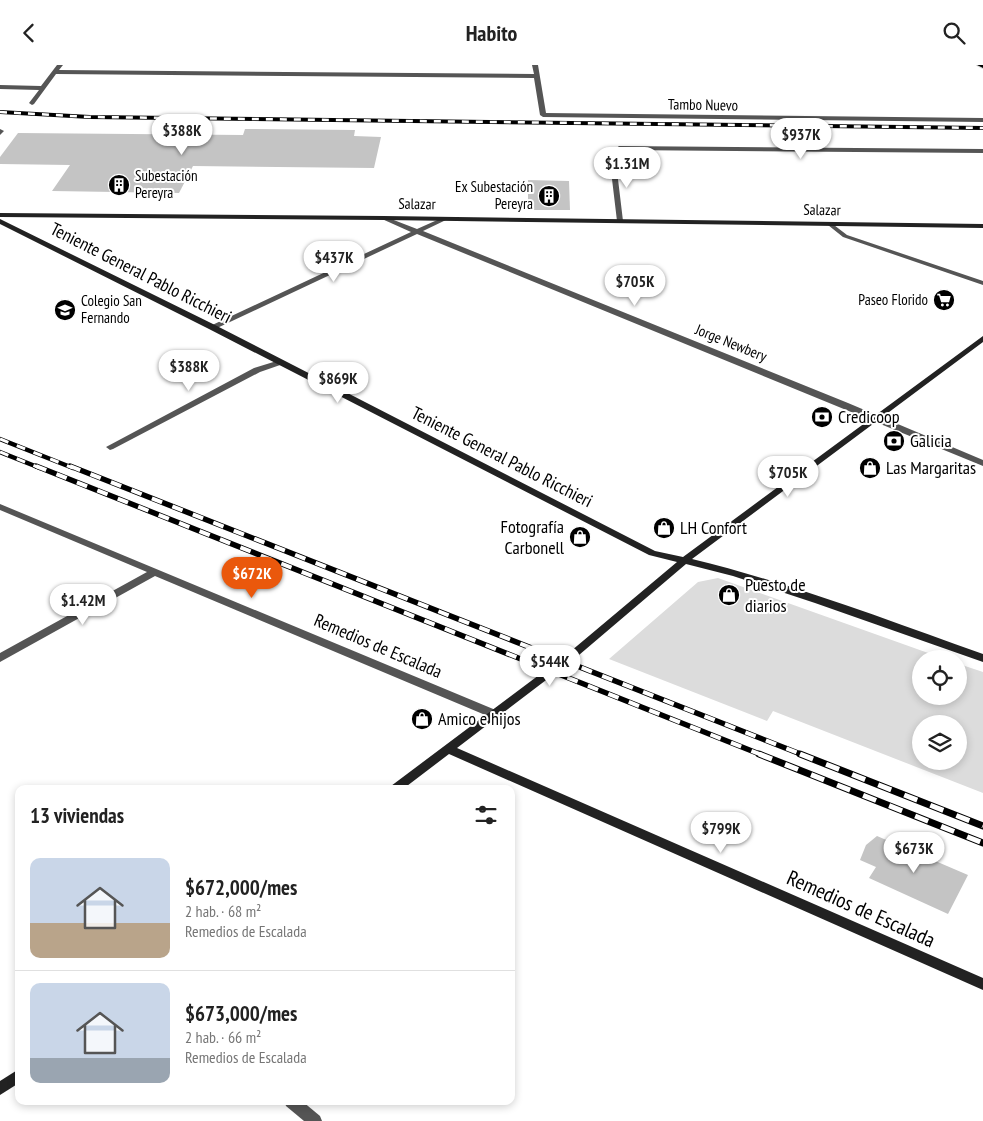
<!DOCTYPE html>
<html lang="es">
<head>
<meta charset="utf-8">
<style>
  :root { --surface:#fff; --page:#f2f2f2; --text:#222; --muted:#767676; --line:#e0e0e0; --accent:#ea580c }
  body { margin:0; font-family:"PT Sans Narrow",sans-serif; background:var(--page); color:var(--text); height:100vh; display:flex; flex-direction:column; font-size:19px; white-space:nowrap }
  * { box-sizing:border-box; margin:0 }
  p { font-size:16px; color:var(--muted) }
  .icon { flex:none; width:28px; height:28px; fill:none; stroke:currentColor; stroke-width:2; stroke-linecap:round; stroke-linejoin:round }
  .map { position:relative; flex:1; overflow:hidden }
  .side { position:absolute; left:15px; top:720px; width:500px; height:320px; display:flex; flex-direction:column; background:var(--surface); border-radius:10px; box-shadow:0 2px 8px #0003 }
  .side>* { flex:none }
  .tools { position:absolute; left:912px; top:585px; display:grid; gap:10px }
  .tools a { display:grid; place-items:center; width:55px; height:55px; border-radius:50%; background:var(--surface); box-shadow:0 2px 8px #0003; font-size:25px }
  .price { position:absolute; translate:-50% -42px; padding:0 11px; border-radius:18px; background:#fff; color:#222; font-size:16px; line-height:32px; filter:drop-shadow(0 1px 2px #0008) }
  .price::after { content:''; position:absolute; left:50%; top:30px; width:15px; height:11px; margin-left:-8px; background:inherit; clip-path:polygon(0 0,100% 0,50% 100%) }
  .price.current { background:var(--accent); color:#fff }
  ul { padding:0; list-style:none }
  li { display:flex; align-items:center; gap:15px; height:125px; padding:0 15px }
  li+li { border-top:1px solid var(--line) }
  li span { display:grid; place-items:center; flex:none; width:140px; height:100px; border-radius:10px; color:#555 }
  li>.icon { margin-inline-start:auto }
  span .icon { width:60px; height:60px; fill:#fffc; stroke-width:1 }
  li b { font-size:21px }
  h2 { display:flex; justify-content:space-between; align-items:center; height:60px; padding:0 15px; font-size:21px }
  header { display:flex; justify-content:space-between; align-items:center; height:65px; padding:0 15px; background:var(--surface); font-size:22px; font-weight:800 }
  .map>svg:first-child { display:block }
  .green { fill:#dcdcdc; fill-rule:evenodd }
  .building { fill:#c4c4c4 }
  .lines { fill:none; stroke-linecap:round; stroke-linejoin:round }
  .primary-casing { stroke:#dbdbdb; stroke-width:2 }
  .street { fill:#555; fill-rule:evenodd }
  .secondary { fill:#222; fill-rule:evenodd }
  .primary { fill:#000; fill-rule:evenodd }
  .rail-far3-casing { stroke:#000; stroke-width:4 }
  .rail-far2-casing { stroke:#000; stroke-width:4.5 }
  .rail-far1-casing { stroke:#000; stroke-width:5.5 }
  .rail-casing { stroke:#000; stroke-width:7 }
  .rail-far3 { stroke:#fff; stroke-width:2.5; stroke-dasharray:7; stroke-linecap:butt }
  .rail-far2 { stroke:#fff; stroke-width:3; stroke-dasharray:9; stroke-linecap:butt }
  .rail-far1 { stroke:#fff; stroke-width:4; stroke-dasharray:11; stroke-linecap:butt }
  .rail { stroke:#fff; stroke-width:5; stroke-dasharray:14; stroke-linecap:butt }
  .labels { text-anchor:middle; stroke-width:4; stroke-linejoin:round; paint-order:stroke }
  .far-street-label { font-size:15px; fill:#000; stroke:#fff }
  .far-poi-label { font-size:15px; fill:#000; stroke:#fff; text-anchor:start }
  .street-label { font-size:18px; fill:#000; stroke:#fff }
  .poi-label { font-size:18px; fill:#000; stroke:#fff; text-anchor:start }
  .near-street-label { font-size:21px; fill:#000; stroke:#fff }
</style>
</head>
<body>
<header><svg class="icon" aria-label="back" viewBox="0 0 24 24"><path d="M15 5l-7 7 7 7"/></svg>Habito<svg class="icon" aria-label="search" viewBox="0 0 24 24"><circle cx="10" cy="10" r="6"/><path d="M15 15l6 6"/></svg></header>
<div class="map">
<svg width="983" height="1056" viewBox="0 0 983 1056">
  <rect width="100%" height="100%" fill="#fff"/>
  <path class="green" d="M718,513L945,594H921V631H959V599L983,607V728L773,646L767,656L609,594L698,517ZM921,659H959V696H921Z"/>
  <g class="building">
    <path d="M245,64L355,65L354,71L381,72L374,103L193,101L179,128L52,126L70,100L0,99V92L18,68L243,70Z"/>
    <path d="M528,115L569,116L570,145H528Z"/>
    <path d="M877,771L968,810L948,849L869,813L876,802L860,795L866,780Z"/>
  </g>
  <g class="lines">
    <g class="primary-casing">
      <path id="primary" d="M977,0H983V3Z"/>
    </g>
    <g class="street">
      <path d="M57,0H63L59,5L534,9L532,0H538L546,48L983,53V57L543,52L540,50L534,13L56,9L34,39L32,40L29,38L39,25L0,24V20L41,21Z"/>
      <path d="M0,64L4,66L0,70Z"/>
      <path d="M619,81L983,84V88L621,85L615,89L623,156L620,158L617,156L609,89Z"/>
      <path d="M382,152H386L417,164L444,152H448V154L423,166L848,338L983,395V401L417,169L215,264H212L208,262L411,167L382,154Z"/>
      <path d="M830,157L847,170L983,216V220L843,172L828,160L827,159Z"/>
      <path d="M280,295L284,297L283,299L260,307L113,384L110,385L106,382L254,303Z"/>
      <path d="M0,439L498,646L500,649L498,652H490L155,511L0,597V588L147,507L0,445Z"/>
      <path d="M284,1036H302L320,1051L322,1056H304L286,1041Z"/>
    </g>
    <g class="secondary">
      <path d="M0,148L384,151L983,159V163L384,155L0,152Z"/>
      <path d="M0,154L215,260L655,486L683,492L983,271V277L692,494C791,518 887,555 983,589V597L815,538L733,511L686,499L579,590L457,683L983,913V925L449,689L403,724H389L391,721L571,586L677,497L649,490L209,264L0,159Z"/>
      <path d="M19,1004V1018L0,1030V1016Z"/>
    </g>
    <use href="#primary" class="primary"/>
    <g class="rail-far3-casing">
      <path id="rail-far3" d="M0,47L90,52L983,63"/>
    </g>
    <g class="rail-far2-casing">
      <g id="rail-far2">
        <path d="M0,374L73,403"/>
        <path d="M0,387L40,403"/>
      </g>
    </g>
    <g class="rail-far1-casing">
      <g id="rail-far1">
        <path d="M36,401L762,690"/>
        <path d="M70,401L803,690"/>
      </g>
    </g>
    <g class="rail-casing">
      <g id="rail">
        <path d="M759,689L983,778"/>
        <path d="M800,689L983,761"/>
      </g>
    </g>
    <use href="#rail-far3" class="rail-far3"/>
    <use href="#rail-far2" class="rail-far2"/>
    <use href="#rail-far1" class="rail-far1"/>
    <use href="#rail" class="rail"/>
  </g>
  <defs>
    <g id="building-disc" transform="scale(1.125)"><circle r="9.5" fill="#000" stroke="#fff"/><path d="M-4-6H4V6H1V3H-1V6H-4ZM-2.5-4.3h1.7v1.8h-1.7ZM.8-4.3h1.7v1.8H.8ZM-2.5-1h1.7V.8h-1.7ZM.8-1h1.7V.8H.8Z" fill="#fff"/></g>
    <g id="supermarket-disc" transform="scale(1.125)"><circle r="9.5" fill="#000" stroke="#fff"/><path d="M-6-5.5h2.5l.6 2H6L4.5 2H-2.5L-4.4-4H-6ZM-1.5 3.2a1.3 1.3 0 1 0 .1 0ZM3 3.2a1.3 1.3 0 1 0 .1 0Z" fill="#fff"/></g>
    <g id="school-disc" transform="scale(1.125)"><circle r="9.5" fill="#000" stroke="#fff"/><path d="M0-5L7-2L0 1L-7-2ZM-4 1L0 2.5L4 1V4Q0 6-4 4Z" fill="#fff"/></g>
    <g id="bank-disc" transform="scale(1.125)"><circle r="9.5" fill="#000" stroke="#fff"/><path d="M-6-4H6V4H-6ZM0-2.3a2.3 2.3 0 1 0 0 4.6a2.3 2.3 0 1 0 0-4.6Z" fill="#fff"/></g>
    <g id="shop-disc" transform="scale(1.125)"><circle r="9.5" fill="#000" stroke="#fff"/><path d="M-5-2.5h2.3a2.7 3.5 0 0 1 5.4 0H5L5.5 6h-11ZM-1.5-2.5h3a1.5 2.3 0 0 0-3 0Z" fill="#fff"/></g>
  </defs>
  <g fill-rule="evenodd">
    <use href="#building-disc" x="119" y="120"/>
    <use href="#building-disc" x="549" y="131"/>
    <use href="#supermarket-disc" x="944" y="235"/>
    <use href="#school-disc" x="65" y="245"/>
    <use href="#bank-disc" x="822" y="352"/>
    <use href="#bank-disc" x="894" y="376"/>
    <use href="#shop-disc" x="870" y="403"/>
    <use href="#shop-disc" x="664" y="463"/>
    <use href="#shop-disc" x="580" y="472"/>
    <use href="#shop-disc" x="729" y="530"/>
    <use href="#shop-disc" x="422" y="654"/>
  </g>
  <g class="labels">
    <g class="far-street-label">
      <text transform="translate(703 40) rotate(1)" y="5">Tambo Nuevo</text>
      <text transform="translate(417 139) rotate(1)" y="5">Salazar</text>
      <text transform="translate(822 145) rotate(1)" y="5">Salazar</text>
      <text transform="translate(731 278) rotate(22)" y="5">Jorge Newbery</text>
    </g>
    <g class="far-poi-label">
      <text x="135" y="116">Subestación<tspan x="135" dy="17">Pereyra</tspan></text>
      <text x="533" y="127" text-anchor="end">Ex Subestación<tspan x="533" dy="17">Pereyra</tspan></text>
      <text x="928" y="240" text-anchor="end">Paseo Florido</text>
      <text x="81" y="241">Colegio San<tspan x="81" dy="17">Fernando</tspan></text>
    </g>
    <g class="street-label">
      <text transform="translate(141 208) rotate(27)" y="6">Teniente General Pablo Ricchieri</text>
      <text transform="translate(502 392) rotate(27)" y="6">Teniente General Pablo Ricchieri</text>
      <text transform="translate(378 581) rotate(23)" y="6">Remedios de Escalada</text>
    </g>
    <g class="poi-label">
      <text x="838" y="358">Credicoop</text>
      <text x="910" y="382">Galicia</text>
      <text x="886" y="409">Las Margaritas</text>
      <text x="564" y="468" text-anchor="end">Fotografía<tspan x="564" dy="21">Carbonell</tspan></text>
      <text x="680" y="469">LH Confort</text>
      <text x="745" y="526">Puesto de<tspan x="745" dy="21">diarios</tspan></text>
      <text x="438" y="660">Amico e hijos</text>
    </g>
    <g class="near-street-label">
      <text transform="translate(861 844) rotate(24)" y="7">Remedios de Escalada</text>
    </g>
  </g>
</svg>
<div class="tools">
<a><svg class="icon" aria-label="locate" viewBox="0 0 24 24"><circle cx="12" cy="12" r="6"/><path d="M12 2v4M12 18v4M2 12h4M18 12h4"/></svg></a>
<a><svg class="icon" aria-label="layers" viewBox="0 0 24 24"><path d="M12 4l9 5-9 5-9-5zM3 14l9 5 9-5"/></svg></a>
</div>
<b class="price" style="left:182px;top:91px">$388K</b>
<b class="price" style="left:801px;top:95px">$937K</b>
<b class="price" style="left:627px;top:124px">$1.31M</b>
<b class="price" style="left:334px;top:218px">$437K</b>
<b class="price" style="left:635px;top:242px">$705K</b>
<b class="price" style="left:189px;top:327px">$388K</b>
<b class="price" style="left:338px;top:339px">$869K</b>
<b class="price" style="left:788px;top:433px">$705K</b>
<b class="price current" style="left:252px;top:534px">$672K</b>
<b class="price" style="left:83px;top:561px">$1.42M</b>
<b class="price" style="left:550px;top:622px">$544K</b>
<b class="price" style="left:721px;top:789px">$799K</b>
<b class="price" style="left:914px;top:809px">$673K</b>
<section class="side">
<h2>13 viviendas<svg class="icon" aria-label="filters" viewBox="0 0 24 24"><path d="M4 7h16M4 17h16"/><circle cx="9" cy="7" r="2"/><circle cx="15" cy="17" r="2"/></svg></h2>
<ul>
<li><span style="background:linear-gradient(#c9d6e8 65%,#b9a48a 0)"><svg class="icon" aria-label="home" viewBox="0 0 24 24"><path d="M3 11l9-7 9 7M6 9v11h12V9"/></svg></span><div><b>$672,000/mes</b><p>2 hab. · 68 m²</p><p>Remedios de Escalada</p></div></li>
<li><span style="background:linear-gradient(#c9d6e8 75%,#9aa5b1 0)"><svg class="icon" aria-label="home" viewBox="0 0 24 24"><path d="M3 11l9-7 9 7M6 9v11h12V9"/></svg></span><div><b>$673,000/mes</b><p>2 hab. · 66 m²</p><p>Remedios de Escalada</p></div></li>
</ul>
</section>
</div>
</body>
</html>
